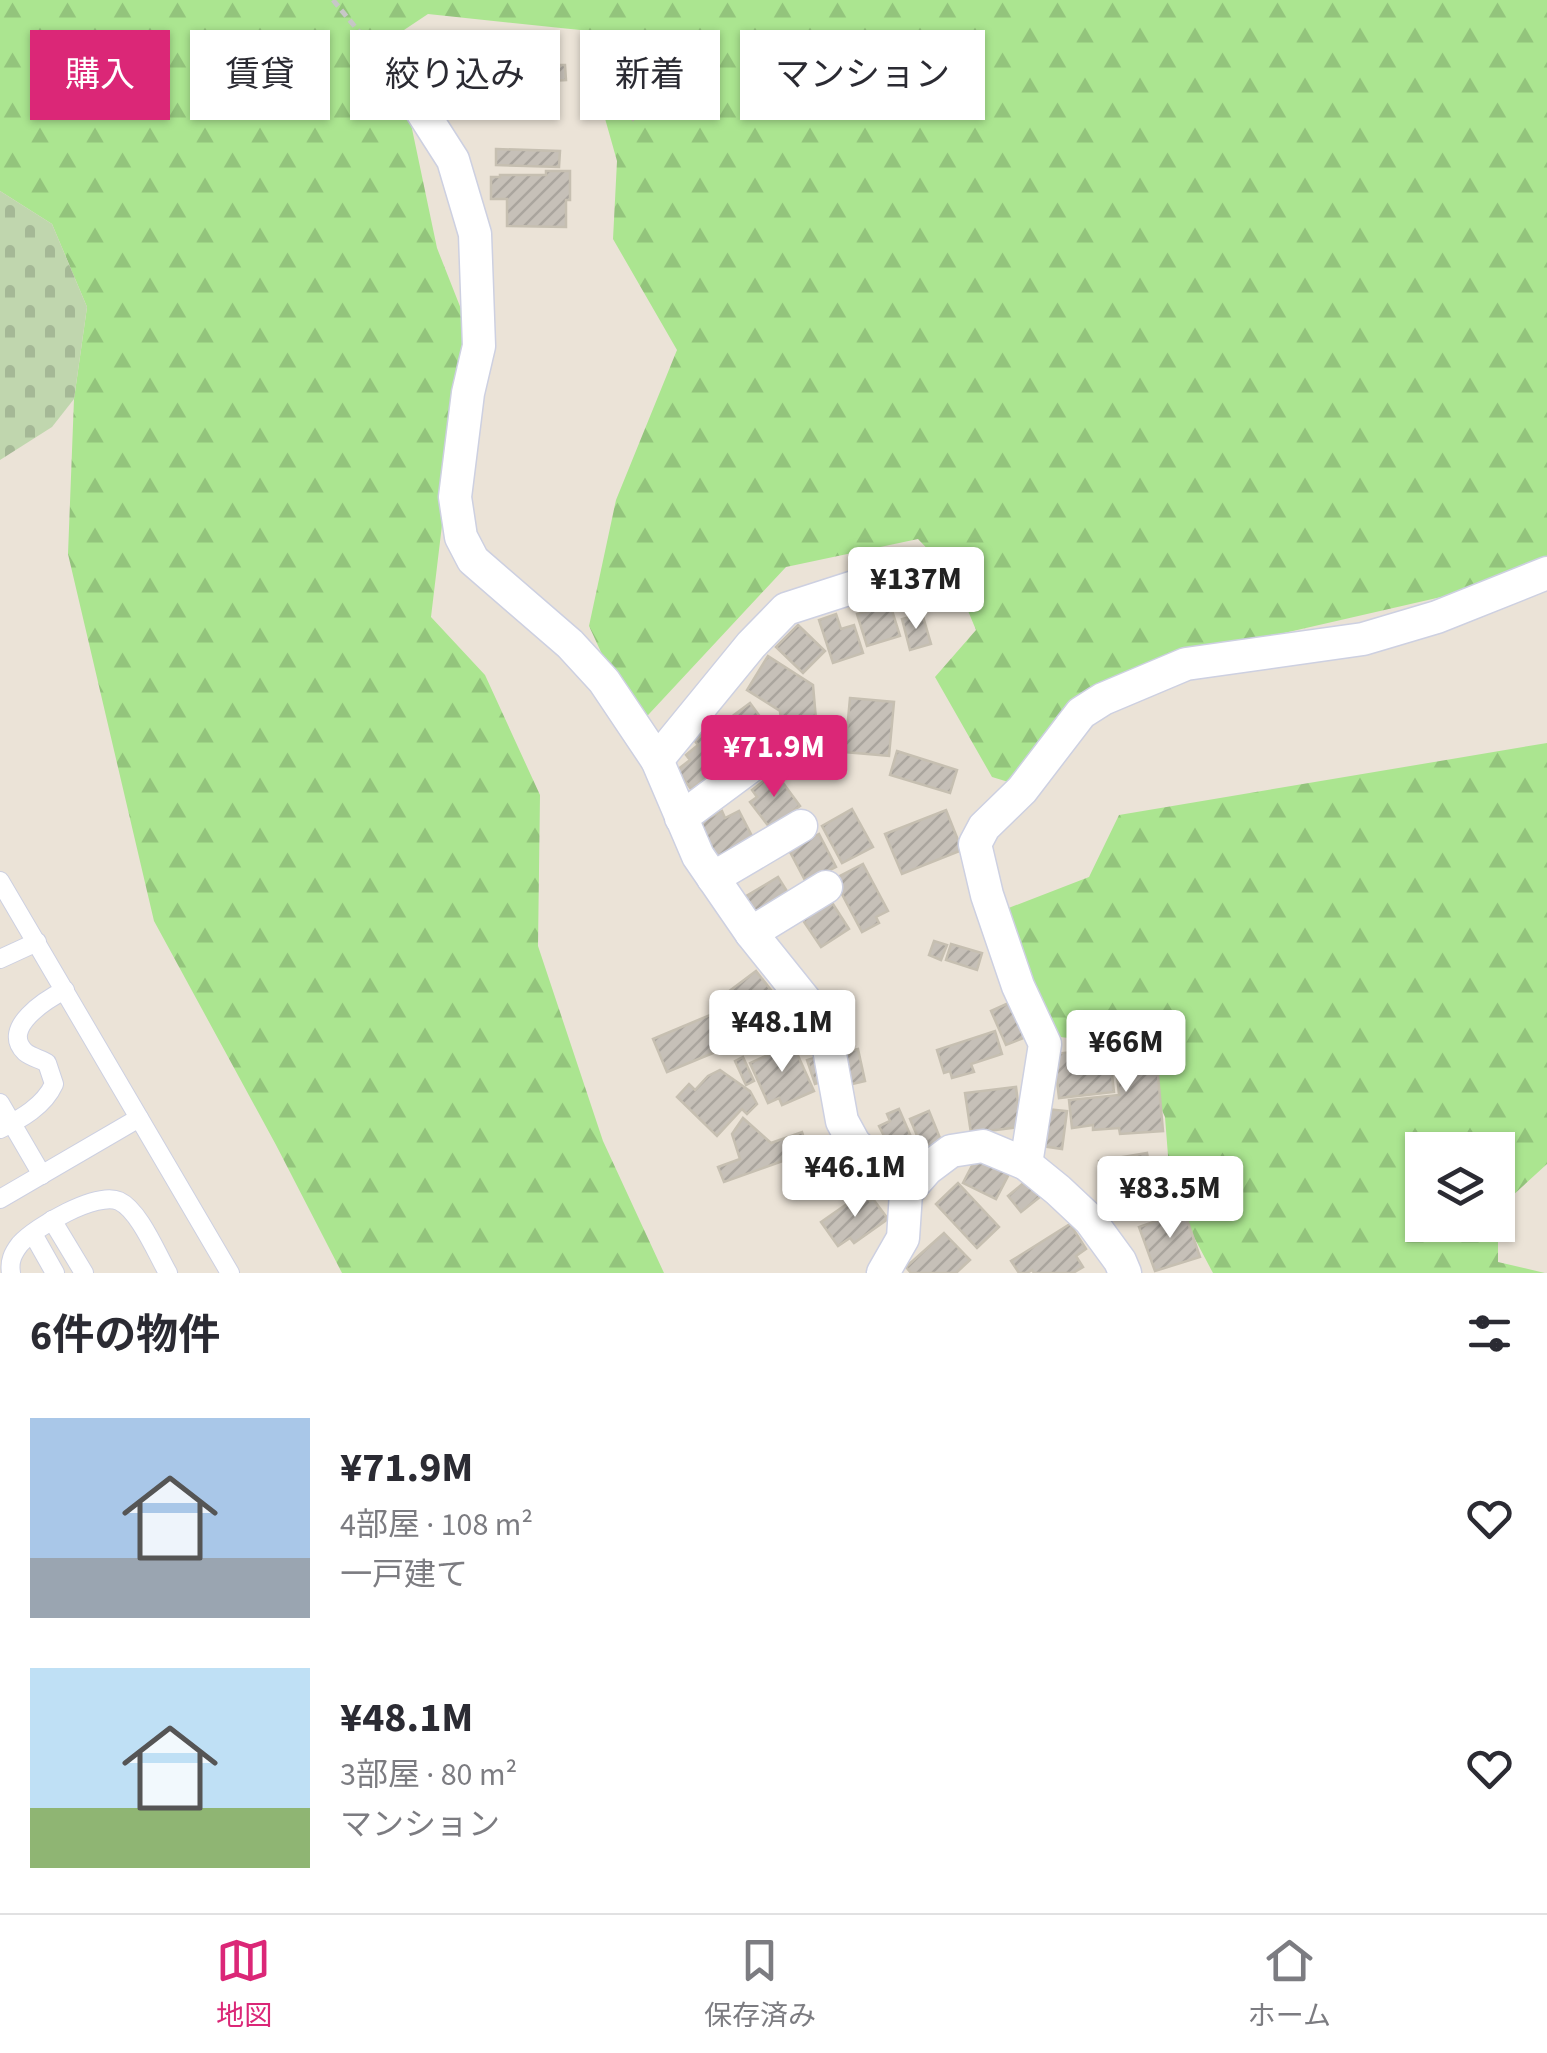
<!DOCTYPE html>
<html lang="ja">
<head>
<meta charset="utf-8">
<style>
  :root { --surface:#fff; --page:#f2f2f3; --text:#2b2b33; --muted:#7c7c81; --line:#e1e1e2; --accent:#db2777 }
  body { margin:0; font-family:"Source Sans 3","Noto Sans JP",sans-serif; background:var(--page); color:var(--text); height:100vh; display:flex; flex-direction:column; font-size:38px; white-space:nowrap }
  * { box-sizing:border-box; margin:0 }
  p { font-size:32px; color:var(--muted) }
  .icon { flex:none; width:55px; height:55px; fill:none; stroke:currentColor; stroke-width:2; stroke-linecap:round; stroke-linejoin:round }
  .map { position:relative; height:1273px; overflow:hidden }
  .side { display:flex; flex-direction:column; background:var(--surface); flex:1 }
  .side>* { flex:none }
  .hud { position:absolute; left:30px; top:30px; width:1000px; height:90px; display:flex; gap:20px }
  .fabs { position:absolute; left:1405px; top:1132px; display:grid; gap:20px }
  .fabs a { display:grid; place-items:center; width:110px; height:110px; border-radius:0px; background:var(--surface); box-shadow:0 2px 8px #0004; font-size:50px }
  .price { position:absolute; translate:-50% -85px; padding:0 22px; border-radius:10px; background:#fff; color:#222; font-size:32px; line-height:65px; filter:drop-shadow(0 2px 5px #0008) }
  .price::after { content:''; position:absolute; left:50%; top:60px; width:30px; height:22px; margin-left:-15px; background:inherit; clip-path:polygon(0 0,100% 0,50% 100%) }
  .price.selected { background:var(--accent); color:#fff }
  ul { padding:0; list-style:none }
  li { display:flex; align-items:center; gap:30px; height:250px; padding:0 30px }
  li span { display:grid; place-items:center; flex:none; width:280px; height:200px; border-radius:0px; color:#555 }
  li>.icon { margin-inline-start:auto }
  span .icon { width:120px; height:120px; fill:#fffc; stroke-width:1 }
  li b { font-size:42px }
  h2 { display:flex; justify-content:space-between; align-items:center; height:120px; padding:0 30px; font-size:42px }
  .pill { padding:0 35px; border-radius:0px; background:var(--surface); box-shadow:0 2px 8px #0004; font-size:35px; line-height:90px }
  .pill.selected { background:var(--accent); color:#fff }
  .menu { display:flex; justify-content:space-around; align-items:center; height:140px; border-top:2px solid var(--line); background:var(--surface); font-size:28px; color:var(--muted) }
  .menu a { display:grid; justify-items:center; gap:5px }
  .menu .selected { color:var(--accent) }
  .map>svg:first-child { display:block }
  .forest { fill:url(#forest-firs) }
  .cemetery { fill:url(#cemetery-stones) }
  .building { fill:url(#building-hatch); stroke:#c6bfb1; stroke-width:2.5 }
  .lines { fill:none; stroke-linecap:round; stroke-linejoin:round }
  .lane-casing { stroke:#cdd0e1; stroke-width:20 }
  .street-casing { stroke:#cdd0e1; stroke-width:35 }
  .path { stroke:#c7c7c7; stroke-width:5; stroke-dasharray:8 5; stroke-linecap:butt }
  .lane { stroke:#fff; stroke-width:18 }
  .street { stroke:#fff; stroke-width:32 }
</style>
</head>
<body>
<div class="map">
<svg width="1547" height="1273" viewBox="0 0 1547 1273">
  <defs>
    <pattern id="forest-firs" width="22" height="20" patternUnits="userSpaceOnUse" patternTransform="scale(2.5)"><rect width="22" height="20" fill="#abe590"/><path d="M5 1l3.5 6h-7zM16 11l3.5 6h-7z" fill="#93c47c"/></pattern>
    <pattern id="cemetery-stones" width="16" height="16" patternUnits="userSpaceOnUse" patternTransform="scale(2.5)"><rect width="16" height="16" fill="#c0d6ae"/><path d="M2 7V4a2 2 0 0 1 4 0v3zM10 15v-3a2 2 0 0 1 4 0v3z" fill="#a5b896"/></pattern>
    <pattern id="building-hatch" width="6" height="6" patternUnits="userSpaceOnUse" patternTransform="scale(2.5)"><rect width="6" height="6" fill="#c6c0b8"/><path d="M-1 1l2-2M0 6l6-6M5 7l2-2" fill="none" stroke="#aaa59e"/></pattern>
  </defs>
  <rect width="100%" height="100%" fill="#ebe3d7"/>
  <g class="forest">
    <path d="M0,0H1547V558L1476,589L1188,655L1126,674L1015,784L992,777L935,677L976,630L954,577L918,539L786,567L636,728L589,626L616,500L677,350L613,239L617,161L580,30L428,14L404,30L411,124L437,248L474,342L445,500L431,617L485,675L540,795L538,946L603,1141L664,1273H342L276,1145L154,921L68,554L74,399L87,307L52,224L0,191Z"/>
    <path d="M1547,743V1164L1498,1209V1150H1422V1225L1498,1224V1262L1545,1273H1213L1171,1194L1165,1117L1132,1045L1051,1036L1006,909L1089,877L1119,815Z"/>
  </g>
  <path class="cemetery" d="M0,191L52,224L87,307L74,399L52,427L0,460Z"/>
  <g class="building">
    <path d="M550,65H565L566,80L551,81Z"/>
    <path d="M545,66L546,106L480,107V88H474V67Z"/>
    <path d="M623,77L650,103L633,120L614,102L620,96L612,89Z"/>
    <path d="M496,149L560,151L559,167L496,165Z"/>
    <path d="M546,171H570V200H566V227L507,226V199H491V177H500V175H546Z"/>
    <path d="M890,604L900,636L867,646L857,614Z"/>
    <path d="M922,613L931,644L910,650L902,619Z"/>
    <path d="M836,614L841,629L854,625L863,653L833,663L819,620Z"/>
    <path d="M798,625L825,651L803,673L776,647Z"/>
    <path d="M768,656L813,685L820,765L785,768L780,711L747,690Z"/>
    <path d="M850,698L894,702L889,756L845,752Z"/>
    <path d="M750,703L772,733L743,754L736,745L739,742L727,727L738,719L734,715Z"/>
    <path d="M712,727L738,760L729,767L726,762L691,789L677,770L690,760L686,755L698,745L694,740Z"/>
    <path d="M897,751L957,770L950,793L890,775Z"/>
    <path d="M775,772L800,806L770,828L750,802L757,797L752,790Z"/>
    <path d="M852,809L873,847L842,863L822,826Z"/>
    <path d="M946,810L962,850L902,874L885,834Z"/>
    <path d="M722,811L725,818L739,811L754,840L717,858L699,823Z"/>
    <path d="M819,834L836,867L806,882L789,850Z"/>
    <path d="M863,864L888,911L876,917L879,923L862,932L834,879Z"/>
    <path d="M778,877L790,896L755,917L743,898Z"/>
    <path d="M829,898L849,929L821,947L800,916Z"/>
    <path d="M934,941L947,945L941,960L929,955Z"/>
    <path d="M951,944L982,953L977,970L946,960Z"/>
    <path d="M756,971L778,999L742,1026L720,998Z"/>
    <path d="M1011,1002L1026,1037L1006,1045L991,1011Z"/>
    <path d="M710,1015L725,1048L667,1072L653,1039Z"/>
    <path d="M995,1031L1002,1054L971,1064L974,1072L952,1078L950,1071L944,1073L937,1050Z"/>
    <path d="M791,1040L814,1091L782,1105L779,1098L768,1103L750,1063L772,1053L770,1049Z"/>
    <path d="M1155,1041L1163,1131L1120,1134L1119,1128L1093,1130V1125L1072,1128L1069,1100L1119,1095L1114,1044Z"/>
    <path d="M1109,1048L1114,1092L1059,1098L1054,1054Z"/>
    <path d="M858,1049L865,1081L848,1085L841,1053Z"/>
    <path d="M743,1057L754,1081L746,1085L735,1061Z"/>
    <path d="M817,1057L824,1081L815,1084L807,1060Z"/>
    <path d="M720,1070L750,1091L757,1104L747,1114L742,1109L717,1136L677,1097L689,1084L695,1090L708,1076Z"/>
    <path d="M1016,1087L1021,1127L971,1133L965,1093Z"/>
    <path d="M899,1109L919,1155L891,1167L879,1139L884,1136L879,1126L890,1121L887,1114Z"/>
    <path d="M1046,1109L1067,1111L1062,1149L1041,1146Z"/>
    <path d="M929,1111L942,1143L923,1150L910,1119Z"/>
    <path d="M743,1118L771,1143L802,1132L808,1150L793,1155L794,1157L724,1182L718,1167L740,1159L732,1134Z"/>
    <path d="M1147,1153L1155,1198L1107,1206L1099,1161Z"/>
    <path d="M976,1158L1009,1174L996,1199L963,1183Z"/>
    <path d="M1027,1180L1041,1196L1021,1212L1008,1196Z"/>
    <path d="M958,1183L999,1227L977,1248L936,1204Z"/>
    <path d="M864,1192L870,1201L873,1199L888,1219L854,1243L850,1238L838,1246L821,1222Z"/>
    <path d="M1184,1211L1200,1257L1155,1271L1139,1227Z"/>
    <path d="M1070,1224L1086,1249L1076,1256L1083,1267L1073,1273H1034L1032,1270L1027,1273H1019L1011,1261Z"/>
    <path d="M944,1233L970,1260L956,1273H911L906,1267Z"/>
  </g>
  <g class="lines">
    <g class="lane-casing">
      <g id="lane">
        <path d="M0,881L230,1273"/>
        <path d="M0,959L37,942"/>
        <path d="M0,1103L42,1175"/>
        <path d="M0,1129C21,1119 44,1106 54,1084L47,1063C40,1059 31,1057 25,1052C0,1028 47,999 65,990"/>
        <path d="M0,1199L139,1118"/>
        <path d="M52,1220L84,1273"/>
        <path d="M33,1234L55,1273"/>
        <path d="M11,1273C9,1261 13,1253 20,1244C35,1227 97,1191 119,1201C139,1210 157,1254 168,1273"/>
      </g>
    </g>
    <g class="street-casing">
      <g id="street">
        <path d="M414,99L453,160L475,234L479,346L468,393L455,497L461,537L473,560L570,644L604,681L657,760L698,856L751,933L808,1004L827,1038L842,1121L854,1143L906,1193"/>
        <path d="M657,760L751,645L786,609L882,578"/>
        <path d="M681,818L763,757"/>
        <path d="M713,878L801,826"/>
        <path d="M751,933L826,887"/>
        <path d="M1026,1164L1045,1044L1018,986L987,895L975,844L984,827L1022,790L1081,713L1103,699L1186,664L1363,639L1437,617L1547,573"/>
        <path d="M883,1273L903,1238L906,1193L927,1169L951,1151L983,1146L1026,1164L1058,1190L1090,1220L1120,1261L1125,1273"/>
      </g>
    </g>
    <path class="path" d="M333,0L398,79"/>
    <use href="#lane" class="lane"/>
    <use href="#street" class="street"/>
  </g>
</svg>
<div class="fabs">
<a><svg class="icon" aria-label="layers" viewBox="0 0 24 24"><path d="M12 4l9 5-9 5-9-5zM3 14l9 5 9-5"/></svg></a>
</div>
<b class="price" style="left:916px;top:632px">¥137M</b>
<b class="price selected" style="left:774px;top:800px">¥71.9M</b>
<b class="price" style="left:782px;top:1075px">¥48.1M</b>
<b class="price" style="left:1126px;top:1095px">¥66M</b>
<b class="price" style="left:855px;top:1220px">¥46.1M</b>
<b class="price" style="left:1170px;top:1241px">¥83.5M</b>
<div class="hud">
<a class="pill selected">購入</a>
<a class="pill">賃貸</a>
<a class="pill">絞り込み</a>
<a class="pill">新着</a>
<a class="pill">マンション</a>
</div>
</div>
<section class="side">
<h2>6件の物件<svg class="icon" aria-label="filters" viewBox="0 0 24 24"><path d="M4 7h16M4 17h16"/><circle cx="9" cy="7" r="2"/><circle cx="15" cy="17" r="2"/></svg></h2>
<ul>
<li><span style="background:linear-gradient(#a9c7e8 70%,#9aa5b1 0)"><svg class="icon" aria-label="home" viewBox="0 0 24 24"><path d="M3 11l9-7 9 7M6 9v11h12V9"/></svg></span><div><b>¥71.9M</b><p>4部屋 · 108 m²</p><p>一戸建て</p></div><svg class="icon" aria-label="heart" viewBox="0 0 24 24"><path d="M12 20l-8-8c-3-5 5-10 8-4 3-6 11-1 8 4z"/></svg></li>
<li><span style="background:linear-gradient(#bfe0f5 70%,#8fb573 0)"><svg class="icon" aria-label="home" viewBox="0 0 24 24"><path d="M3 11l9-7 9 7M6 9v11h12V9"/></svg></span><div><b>¥48.1M</b><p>3部屋 · 80 m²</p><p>マンション</p></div><svg class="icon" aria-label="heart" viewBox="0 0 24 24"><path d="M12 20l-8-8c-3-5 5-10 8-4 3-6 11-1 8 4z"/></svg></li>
</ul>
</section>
<nav class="menu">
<a class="selected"><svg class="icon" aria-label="map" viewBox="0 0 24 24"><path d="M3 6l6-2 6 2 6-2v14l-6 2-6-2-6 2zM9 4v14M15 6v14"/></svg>地図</a>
<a><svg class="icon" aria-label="saved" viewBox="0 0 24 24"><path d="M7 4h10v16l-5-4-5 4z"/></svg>保存済み</a>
<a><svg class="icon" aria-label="home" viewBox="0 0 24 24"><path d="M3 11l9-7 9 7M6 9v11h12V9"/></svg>ホーム</a>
</nav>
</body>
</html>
